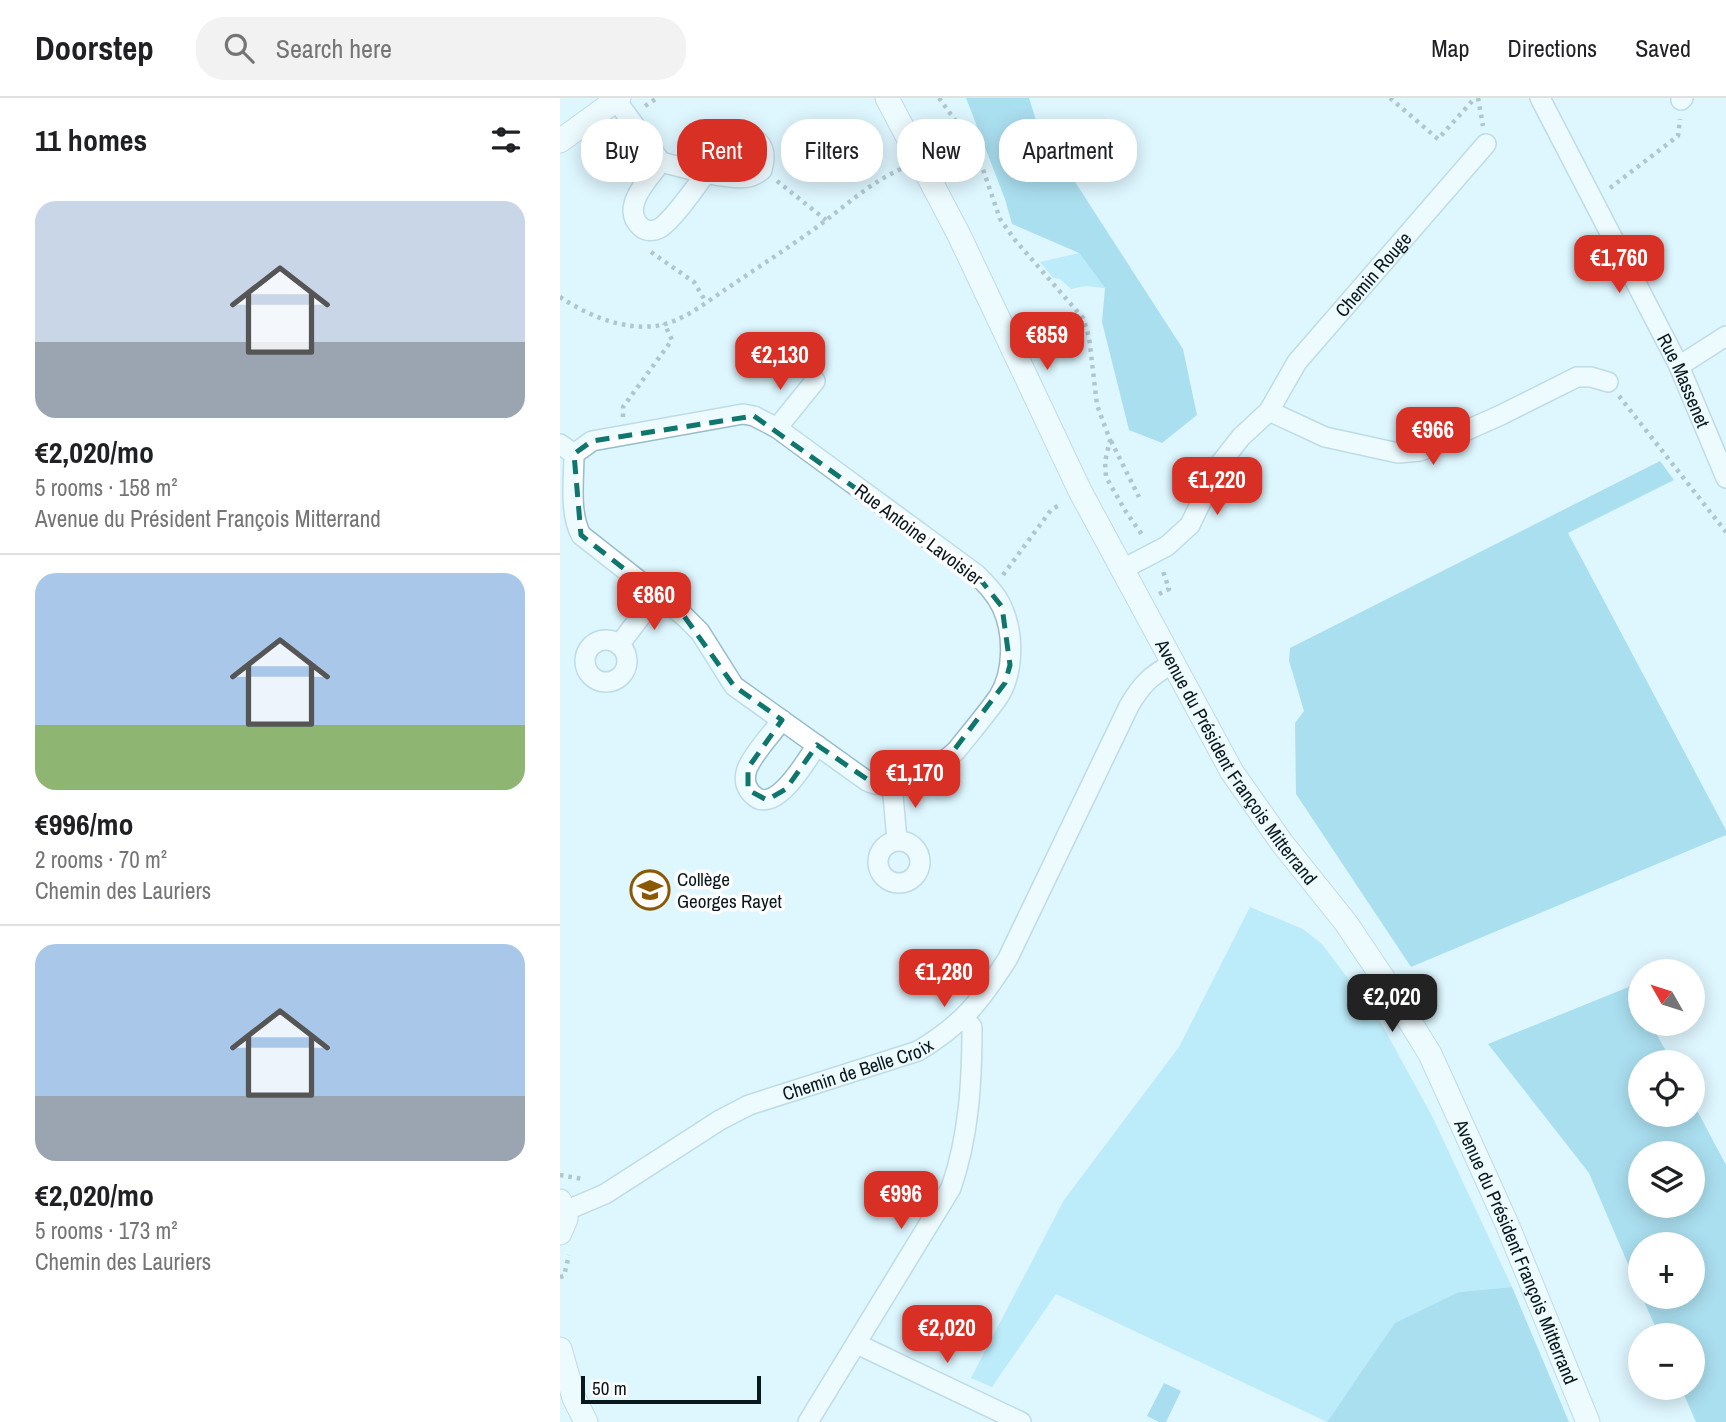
<!DOCTYPE html>
<html lang="en">
<head>
<meta charset="utf-8">
<style>
  :root { --surface:#fff; --page:#f2f2f2; --text:#202124; --muted:#757577; --line:#e0e0e0; --accent:#d93025 }
  body { margin:0; font-family:"Archivo Narrow",sans-serif; background:var(--page); color:var(--text); height:100vh; display:flex; flex-direction:column; font-size:26px; white-space:nowrap }
  * { box-sizing:border-box; margin:0 }
  p { font-size:23px; color:var(--muted) }
  .icon { flex:none; width:38px; height:38px; fill:none; stroke:currentColor; stroke-width:2; stroke-linecap:round; stroke-linejoin:round }
  .map { position:relative; flex:1; overflow:hidden }
  .side { display:flex; flex-direction:column; background:var(--surface); width:560px }
  .side>* { flex:none }
  .banner { position:absolute; left:21px; top:21px; width:665px; height:63px; display:flex; gap:14px }
  .needle { width:46px; rotate:309deg }
  .tools { position:absolute; left:1068px; top:861px; display:grid; gap:14px }
  .tools a { display:grid; place-items:center; width:77px; height:77px; border-radius:50%; background:var(--surface); box-shadow:0 4px 18px #0003; font-size:35px }
  .scale { position:absolute; left:21px; bottom:18px; width:180px; box-sizing:border-box; padding-left:7px; border:4px solid #09181d; border-top:0; font-size:19px; line-height:24px; white-space:nowrap; color:#09181d; -webkit-text-stroke:5px #fefefe; paint-order:stroke }
  .price { position:absolute; translate:-50% -60px; padding:0 16px; border-radius:14px; background:var(--accent); color:#fff; font-size:23px; line-height:46px; filter:drop-shadow(0 2px 4px #0008) }
  .price::after { content:''; position:absolute; left:50%; top:42px; width:21px; height:16px; margin-left:-10px; background:inherit; clip-path:polygon(0 0,100% 0,50% 100%) }
  .price.on { background:#222; color:#fff }
  ul { padding:0; list-style:none }
  li { display:grid; align-content:center; gap:14px; height:371px; padding:0 35px }
  li+li { border-top:2px solid var(--line) }
  li span { display:grid; place-items:center; height:217px; border-radius:21px; color:#555 }
  li>.icon { margin-inline-start:auto }
  span .icon { width:126px; height:126px; fill:#fffc; stroke-width:1 }
  li b { font-size:30px }
  h2 { display:flex; justify-content:space-between; align-items:center; height:84px; padding:0 35px; font-size:30px }
  .pill { padding:0 24px; border-radius:28px; background:var(--surface); box-shadow:0 4px 18px #0003; font-size:24px; line-height:63px }
  .pill.on { background:var(--accent); color:#fff }
  header { display:flex; align-items:center; gap:42px; box-sizing:border-box; height:98px; padding:0 35px; background:var(--surface); border-bottom:2px solid var(--line) }
  header strong { font-size:33px }
  nav { display:flex; gap:38px; margin-inline-start:auto; font-size:24px }
  .search { width:490px; height:63px; background:var(--page); display:flex; align-items:center; gap:18px; box-sizing:border-box; padding:0 24px; border-radius:28px; color:var(--muted); font-size:26px }
  main { display:flex; flex:1; min-height:0 }
  .map>svg:first-child { display:block }
  .green { fill:#93def7 }
  .forest { fill:#6bc4e0; fill-rule:evenodd }
  .water { fill:#67c1dd }
  .lines { fill:none; stroke-linecap:round; stroke-linejoin:round }
  .minor-casing { stroke:#96bdca; stroke-width:22 }
  .tertiary-casing { stroke:#96bdca; stroke-width:25 }
  .path { stroke:#798d93; stroke-width:4.5; stroke-dasharray:3.5 5; stroke-linecap:butt }
  .minor { stroke:#fff; stroke-width:19 }
  .tertiary { stroke:#fff; stroke-width:23 }
  .marked { fill:none; stroke:#0f766e; stroke-width:5; stroke-dasharray:14 9; stroke-linejoin:round }
  .labels { text-anchor:middle; stroke-width:7; stroke-linejoin:round; paint-order:stroke }
  .street-label { font-size:19px; fill:#09181d; stroke:#fefefe }
  .poi-label { font-size:19px; fill:#09181d; stroke:#fefefe; text-anchor:start }
</style>
</head>
<body>
<header>
<strong>Doorstep</strong>
<div class="search"><svg class="icon" aria-label="search" viewBox="0 0 24 24"><circle cx="10" cy="10" r="6"/><path d="M15 15l6 6"/></svg>Search here</div>
<nav><a>Map</a><a>Directions</a><a>Saved</a></nav>
</header>
<main>
<section class="side">
<h2>11 homes<svg class="icon" aria-label="filters" viewBox="0 0 24 24"><path d="M4 7h16M4 17h16"/><circle cx="9" cy="7" r="2"/><circle cx="15" cy="17" r="2"/></svg></h2>
<ul>
<li><span style="background:linear-gradient(#c9d6e8 65%,#9aa5b1 0)"><svg class="icon" aria-label="home" viewBox="0 0 24 24"><path d="M3 11l9-7 9 7M6 9v11h12V9"/></svg></span><div><b>€2,020/mo</b><p>5 rooms · 158 m²</p><p>Avenue du Président François Mitterrand</p></div></li>
<li><span style="background:linear-gradient(#a9c7e8 70%,#8fb573 0)"><svg class="icon" aria-label="home" viewBox="0 0 24 24"><path d="M3 11l9-7 9 7M6 9v11h12V9"/></svg></span><div><b>€996/mo</b><p>2 rooms · 70 m²</p><p>Chemin des Lauriers</p></div></li>
<li><span style="background:linear-gradient(#a9c7e8 70%,#9aa5b1 0)"><svg class="icon" aria-label="home" viewBox="0 0 24 24"><path d="M3 11l9-7 9 7M6 9v11h12V9"/></svg></span><div><b>€2,020/mo</b><p>5 rooms · 173 m²</p><p>Chemin des Lauriers</p></div></li>
</ul>
</section>
<div class="map">
<svg width="1166" height="1324" viewBox="0 0 1166 1324">
  <rect width="100%" height="100%" fill="#def6fe"/>
  <g class="green">
    <path d="M519,155L545,190L525,188L511,191L500,181L493,180L480,164Z"/>
    <path d="M690,809L743,831L762,846L820,923L872,1018L952,1189L899,1194L787,1295L767,1324L496,1196L432,1289L411,1280L504,1102L619,949Z"/>
  </g>
  <g class="forest">
    <path d="M406,0H469L477,25L623,251L637,317L602,345L569,332L542,224L545,190L519,155L452,126L445,101Z"/>
    <path d="M1100,363L1114,382L1008,435L1166,732V737L851,869L736,696L735,625L744,613L729,563L730,550Z"/>
    <path d="M1071,888L1080,904V926H1091L1112,964H1080V1017H1132V1003L1166,1067V1324H1136L1121,1290H1132V1237H1099L1082,1199H1132V1146H1080V1194L1029,1075L928,946ZM1132,1055V1108H1080V1055Z"/>
    <path d="M952,1189L1009,1324H767L835,1225L899,1194Z"/>
  </g>
  <path class="water" d="M604,1285L621,1293L606,1324H599L587,1318Z"/>
  <g class="lines">
    <g class="minor-casing">
      <g id="minor">
        <path id="s1" d="M980,0L1119,268L1166,380"/>
        <path d="M56,2L101,64C120,69 176,85 192,78C196,77 199,74 202,72C204,63 206,54 200,46C193,37 182,36 172,43C167,47 163,53 158,59C145,75 116,120 100,130C95,133 86,134 81,129C59,110 89,80 101,64"/>
        <path d="M1121,2L1123,0"/>
        <path d="M1119,268L1166,238"/>
        <path d="M709,313L765,339L838,355L860,353L941,317L1017,279H1031L1048,284"/>
        <path d="M183,316L194,318L217,330L416,476C426,486 436,496 442,509C454,535 454,574 439,598C426,617 410,635 396,653L388,660C365,671 332,696 307,683L174,588L140,534L124,518L21,437C9,414 14,382 14,356L32,343Z"/>
        <path d="M217,330L255,283"/>
        <path d="M0,346L14,356"/>
        <path id="s2" d="M561,472L607,448L630,427L659,367L681,339L709,313L737,264L926,46"/>
        <circle cx="46" cy="563" r="21"/>
        <path d="M59,547L97,497"/>
        <path d="M222,622C211,637 194,654 187,671C184,680 185,689 192,696C214,720 246,663 257,647"/>
        <path d="M332,686L337,742"/>
        <circle cx="339" cy="764" r="21"/>
        <path id="s3" d="M5,1113L45,1096L160,1022L189,1007L358,953C402,927 421,903 448,860L569,608C582,586 590,578 612,566"/>
        <path d="M297,1246L461,1324"/>
        <path d="M248,1324L391,1090C409,1038 412,984 412,929L404,920"/>
      </g>
    </g>
    <g class="tertiary-casing">
      <g id="tertiary">
        <path id="s4" d="M327,0L399,137L520,393L672,674L722,745L786,825L823,880L870,956L947,1126L1028,1324"/>
        <path d="M0,43L59,0"/>
        <path d="M0,1103L6,1121L0,1135"/>
        <path d="M0,1251L14,1300L26,1324"/>
      </g>
    </g>
    <g class="path">
      <path d="M379,0L416,51L440,121L455,142L523,220L529,239L537,307L550,342L545,364L546,379L566,414L583,438"/>
      <path d="M830,0L878,41L915,0"/>
      <path d="M918,0L923,28"/>
      <path d="M85,8L97,0"/>
      <path d="M217,83L266,122"/>
      <path d="M1050,90L1118,38L1120,21"/>
      <path d="M91,154L134,184L146,204"/>
      <path d="M0,199C27,217 62,232 95,228C121,225 145,205 166,191C194,172 222,154 250,134C280,113 307,86 341,71"/>
      <path d="M1059,298L1166,434"/>
      <path d="M63,319V309L112,242L104,225"/>
      <path d="M551,343L579,399"/>
      <path d="M443,477L491,412L501,406"/>
      <path d="M599,496L609,491L603,473"/>
      <path d="M0,1077L23,1081"/>
      <path d="M0,1179L4,1178L9,1157"/>
    </g>
    <use href="#minor" class="minor"/>
    <use href="#tertiary" class="tertiary"/>
  </g>
  <path d="M0 0H1166V1324H0ZM194,318L416,476L442,509L450,567L445,585L388,660L317,688L257,647L226,691L207,702L188,692V670L222,622L174,588L124,518L21,437L14,356L32,343Z" fill="#def6fe" fill-opacity=".55" fill-rule="evenodd"/>
  <path class="marked" d="M194,318L416,476L442,509L450,567L445,585L388,660L317,688L257,647L226,691L207,702L188,692V670L222,622L174,588L124,518L21,437L14,356L32,343Z"/>
  <defs>
    <g id="school-ring" transform="scale(2.0125)"><circle r="9.5" fill="#fefefe" stroke="#8b5803" stroke-width="1.5"/><path d="M0-5L7-2L0 1L-7-2ZM-4 1L0 2.5L4 1V4Q0 6-4 4Z" fill="#8b5803"/></g>
  </defs>
  <g fill-rule="evenodd">
    <use href="#school-ring" x="90" y="792"/>
  </g>
  <g class="labels">
    <g class="street-label">
      <text dy="7" stroke="none"><textPath href="#s2" startOffset="396">Chemin Rouge</textPath></text>
      <text dy="7" stroke="none"><textPath href="#s1" startOffset="317">Rue Massenet</textPath></text>
      <text transform="translate(359 436) rotate(37)" y="7">Rue Antoine Lavoisier</text>
      <text dy="7" stroke="none"><textPath href="#s4" startOffset="751">Avenue du Président François Mitterrand</textPath></text>
      <text dy="7" stroke="none"><textPath href="#s3" startOffset="327">Chemin de Belle Croix</textPath></text>
      <text dy="7" stroke="none"><textPath href="#s4" startOffset="1318">Avenue du Président François Mitterrand</textPath></text>
    </g>
    <g class="poi-label">
      <text x="117" y="788">Collège<tspan x="117" dy="22">Georges Rayet</tspan></text>
    </g>
  </g>
</svg>
<div class="tools">
<a><svg class="needle" viewBox="-14 -14 28 28"><path d="M0-13l5 13h-10z" fill="#e53935"/><path d="M0 13l5-13h-10z" fill="#757577"/></svg></a>
<a><svg class="icon" aria-label="locate" viewBox="0 0 24 24"><circle cx="12" cy="12" r="6"/><path d="M12 2v4M12 18v4M2 12h4M18 12h4"/></svg></a>
<a><svg class="icon" aria-label="layers" viewBox="0 0 24 24"><path d="M12 4l9 5-9 5-9-5zM3 14l9 5 9-5"/></svg></a>
<a>+</a>
<a>−</a>
</div>
<div class="scale">50 m</div>
<b class="price" style="left:1059px;top:197px">€1,760</b>
<b class="price" style="left:487px;top:274px">€859</b>
<b class="price" style="left:220px;top:294px">€2,130</b>
<b class="price" style="left:873px;top:369px">€966</b>
<b class="price" style="left:657px;top:419px">€1,220</b>
<b class="price" style="left:94px;top:534px">€860</b>
<b class="price" style="left:355px;top:712px">€1,170</b>
<b class="price" style="left:384px;top:911px">€1,280</b>
<b class="price on" style="left:832px;top:936px">€2,020</b>
<b class="price" style="left:341px;top:1133px">€996</b>
<b class="price" style="left:387px;top:1267px">€2,020</b>
<div class="banner">
<a class="pill">Buy</a>
<a class="pill on">Rent</a>
<a class="pill">Filters</a>
<a class="pill">New</a>
<a class="pill">Apartment</a>
</div>
</div>
</main>
</body>
</html>
